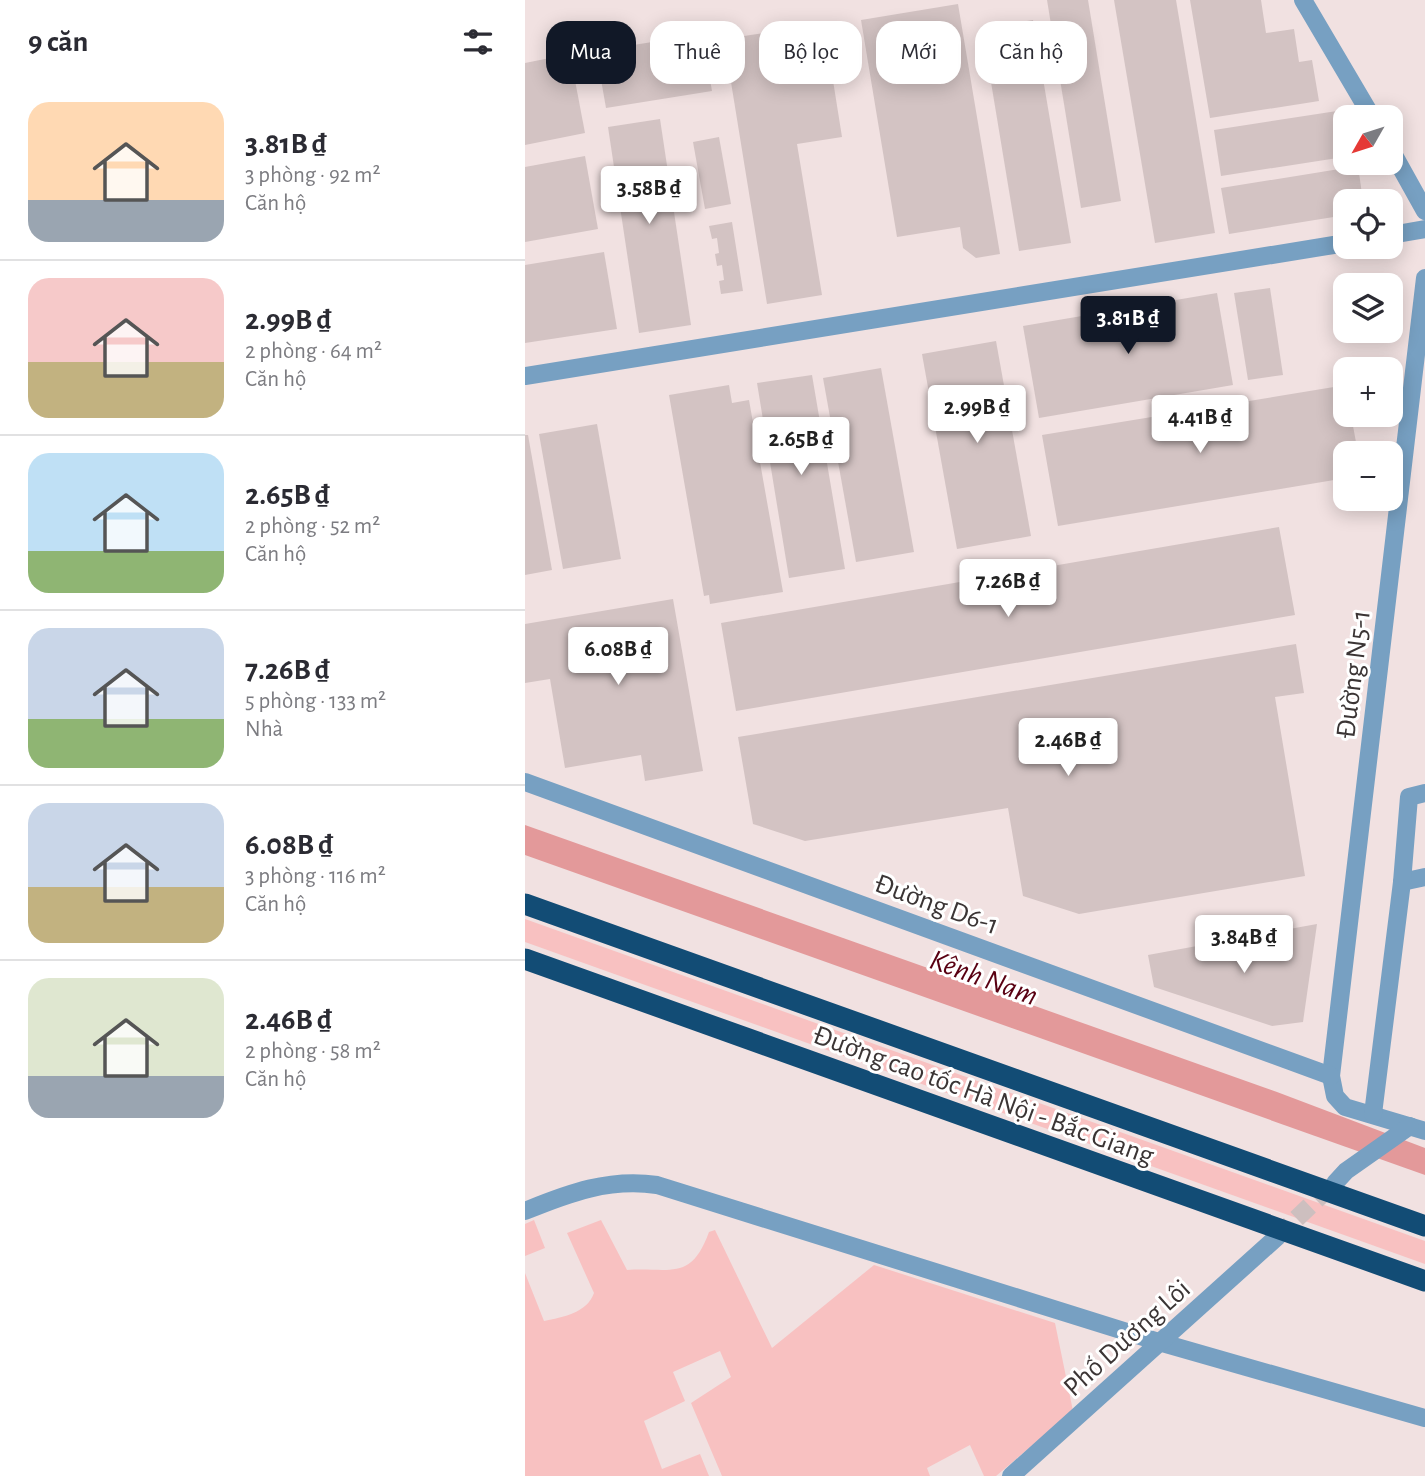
<!DOCTYPE html>
<html lang="vi">
<head>
<meta charset="utf-8">
<style>
  :root { --surface:#fff; --page:#f2f2f3; --text:#2b2b33; --muted:#7c7c81; --line:#e1e1e2; --accent:#111827 }
  body { margin:0; font-family:"Alegreya Sans",sans-serif; background:var(--page); color:var(--text); height:100vh; display:flex; flex-direction:column; font-size:26px; white-space:nowrap }
  * { box-sizing:border-box; margin:0 }
  p { font-size:23px; color:var(--muted) }
  .icon { flex:none; width:38px; height:38px; fill:none; stroke:currentColor; stroke-width:2; stroke-linecap:round; stroke-linejoin:round }
  .map { position:relative; flex:1; overflow:hidden }
  .sheet { display:flex; flex-direction:column; background:var(--surface); width:525px }
  .sheet>* { flex:none }
  .hud { position:absolute; left:21px; top:21px; width:665px; height:63px; display:flex; gap:14px }
  .needle { width:46px; rotate:231deg }
  .buttons { position:absolute; left:808px; top:105px; display:grid; gap:14px }
  .buttons a { display:grid; place-items:center; width:70px; height:70px; border-radius:14px; background:var(--surface); box-shadow:0 4px 18px #0003; font-size:35px }
  .price { position:absolute; translate:-50% -60px; padding:0 16px; border-radius:7px; background:#fff; color:#222; font-size:23px; line-height:46px; filter:drop-shadow(0 2px 4px #0008) }
  .price::after { content:''; position:absolute; left:50%; top:42px; width:21px; height:16px; margin-left:-10px; background:inherit; clip-path:polygon(0 0,100% 0,50% 100%) }
  .price.active { background:var(--accent); color:#fff }
  ul { padding:0; list-style:none }
  li { display:flex; align-items:center; gap:21px; height:175px; padding:0 28px }
  li+li { border-top:2px solid var(--line) }
  li span { display:grid; place-items:center; flex:none; width:196px; height:140px; border-radius:21px; color:#555 }
  li>.icon { margin-inline-start:auto }
  span .icon { width:84px; height:84px; fill:#fffc; stroke-width:1 }
  li b { font-size:30px }
  h2 { display:flex; justify-content:space-between; align-items:center; height:84px; padding:0 28px; font-size:30px }
  .tag { padding:0 24px; border-radius:21px; background:var(--surface); box-shadow:0 4px 18px #0003; font-size:24px; line-height:63px }
  .tag.active { background:var(--accent); color:#fff }
  main { display:flex; flex:1; min-height:0 }
  .map>svg:first-child { display:block }
  .green { fill:#f8c1c1 }
  .water { fill:#e3999a }
  .building { fill:#d3c3c3 }
  .lines { fill:none; stroke-linecap:round; stroke-linejoin:round }
  .minor-tunnel { stroke:#cdbfbf; stroke-width:18; stroke-dasharray:18 9; stroke-linecap:butt }
  .minor { stroke:#77a0c2; stroke-width:18 }
  .highway { stroke:#124c75; stroke-width:21 }
  .labels { text-anchor:middle; stroke-width:6; stroke-linejoin:round; paint-order:stroke }
  .street-label { font-size:28px; fill:#3b3535; stroke:#fff }
  .water-label { font-size:30px; font-style:italic; fill:#590012; stroke:#fff }
</style>
</head>
<body>
<main>
<section class="sheet">
<h2>9 căn<svg class="icon" aria-label="filters" viewBox="0 0 24 24"><path d="M4 7h16M4 17h16"/><circle cx="9" cy="7" r="2"/><circle cx="15" cy="17" r="2"/></svg></h2>
<ul>
<li><span style="background:linear-gradient(#ffd9b3 70%,#9aa5b1 0)"><svg class="icon" aria-label="home" viewBox="0 0 24 24"><path d="M3 11l9-7 9 7M6 9v11h12V9"/></svg></span><div><b>3.81B ₫</b><p>3 phòng · 92 m²</p><p>Căn hộ</p></div></li>
<li><span style="background:linear-gradient(#f6c9c9 60%,#c2b280 0)"><svg class="icon" aria-label="home" viewBox="0 0 24 24"><path d="M3 11l9-7 9 7M6 9v11h12V9"/></svg></span><div><b>2.99B ₫</b><p>2 phòng · 64 m²</p><p>Căn hộ</p></div></li>
<li><span style="background:linear-gradient(#bfe0f5 70%,#8fb573 0)"><svg class="icon" aria-label="home" viewBox="0 0 24 24"><path d="M3 11l9-7 9 7M6 9v11h12V9"/></svg></span><div><b>2.65B ₫</b><p>2 phòng · 52 m²</p><p>Căn hộ</p></div></li>
<li><span style="background:linear-gradient(#c9d6e8 65%,#8fb573 0)"><svg class="icon" aria-label="home" viewBox="0 0 24 24"><path d="M3 11l9-7 9 7M6 9v11h12V9"/></svg></span><div><b>7.26B ₫</b><p>5 phòng · 133 m²</p><p>Nhà</p></div></li>
<li><span style="background:linear-gradient(#c9d6e8 60%,#c2b280 0)"><svg class="icon" aria-label="home" viewBox="0 0 24 24"><path d="M3 11l9-7 9 7M6 9v11h12V9"/></svg></span><div><b>6.08B ₫</b><p>3 phòng · 116 m²</p><p>Căn hộ</p></div></li>
<li><span style="background:linear-gradient(#dfe7d0 70%,#9aa5b1 0)"><svg class="icon" aria-label="home" viewBox="0 0 24 24"><path d="M3 11l9-7 9 7M6 9v11h12V9"/></svg></span><div><b>2.46B ₫</b><p>2 phòng · 58 m²</p><p>Căn hộ</p></div></li>
</ul>
</section>
<div class="map">
<svg width="900" height="1476" viewBox="0 0 900 1476">
  <rect width="100%" height="100%" fill="#f1e1e1"/>
  <g class="green">
    <path d="M0,919L900,1241V1264L0,942Z"/>
    <path d="M9,1220L20,1248L0,1256V1224Z"/>
    <path d="M76,1220L102,1270C145,1267 166,1282 184,1232L190,1230L247,1348L349,1265L530,1323L548,1411L471,1476H459L445,1445L402,1468L405,1476H197L166,1403L206,1377L195,1351L148,1372L160,1401L119,1421L137,1469L175,1454L184,1476H0V1273L19,1321C38,1317 62,1313 69,1293L42,1233Z"/>
  </g>
  <path class="water" d="M0,825L752,1092L900,1148V1175L0,855Z"/>
  <g class="building">
    <path d="M522,0H563L596,201L556,208Z"/>
    <path d="M589,0H651L690,233L630,243Z"/>
    <path d="M665,0H736L741,33L769,29L774,62L787,60L794,101L685,118Z"/>
    <path d="M433,4L475,254L451,258L438,248L435,227L372,237L336,20Z"/>
    <path d="M508,20L546,243L494,251L457,28Z"/>
    <path d="M299,24L317,137L272,144L297,295L242,304L199,39Z"/>
    <path d="M177,34L187,91L81,108L71,51Z"/>
    <path d="M45,54L60,133L0,145V63Z"/>
    <path d="M812,111L819,157L696,176L689,130Z"/>
    <path d="M135,119L166,325L114,333L83,127Z"/>
    <path d="M194,137L206,204L180,209L168,142Z"/>
    <path d="M60,156L73,229L0,242V167Z"/>
    <path d="M833,166L838,201H821V215L704,234L696,188Z"/>
    <path d="M207,222L218,291L196,294L194,281L199,280L197,265L192,266L190,254L194,253L192,238L187,239L184,226Z"/>
    <path d="M79,252L92,329L0,343V265Z"/>
    <path d="M745,288L758,375L723,380L709,293Z"/>
    <path d="M692,293L708,385L514,418L498,326Z"/>
    <path d="M471,341L506,536L432,549L397,354Z"/>
    <path d="M356,368L389,552L331,562L298,378Z"/>
    <path d="M287,375L320,569L264,578L232,383Z"/>
    <path d="M204,385L207,403L224,400L258,592L185,604L184,595L179,596L144,395Z"/>
    <path d="M821,385V415H826L833,453H821V478L533,526L517,435Z"/>
    <path d="M72,424L96,559L38,569L14,434Z"/>
    <path d="M0,435H3L27,570L0,575Z"/>
    <path d="M754,527L770,615L211,711L196,623Z"/>
    <path d="M148,599L178,771L120,781L116,755L40,768L25,679L0,683V624Z"/>
    <path d="M771,644L779,693L750,697L780,876L554,914L498,896L483,808L280,841L228,824L213,737Z"/>
    <path d="M792,924L778,1022L747,1026L629,987L623,955Z"/>
  </g>
  <g class="lines">
    <path class="minor-tunnel" d="M752,1237L808,1184"/>
    <g class="minor">
      <path d="M778,0L847,117"/>
      <path d="M866,150L900,211"/>
      <path d="M866,235L900,229"/>
      <path d="M900,278L806,1076L810,1096L820,1107L900,1131"/>
      <path d="M0,376L821,243"/>
      <path d="M0,782L806,1076"/>
      <path d="M877,882L900,877"/>
      <path d="M848,1114L877,882L884,797L900,793"/>
      <path d="M810,1183L821,1171L885,1126"/>
      <path d="M0,1211C44,1193 84,1178 132,1185L634,1342L900,1418"/>
      <path d="M486,1476L752,1237"/>
    </g>
    <g class="highway">
      <path d="M0,904L900,1226"/>
      <path d="M0,959L900,1281"/>
    </g>
  </g>
  <g class="labels">
    <g class="street-label">
      <text transform="translate(827 674) rotate(-83)" y="10">Đường N5-1</text>
      <text transform="translate(412 903) rotate(20)" y="10">Đường D6-1</text>
      <text transform="translate(459 1094) rotate(20)" y="10">Đường cao tốc Hà Nội - Bắc Giang</text>
      <text transform="translate(601 1337) rotate(-42)" y="10">Phố Dương Lôi</text>
    </g>
    <g class="water-label">
      <text transform="translate(459 977) rotate(20)" y="10">Kênh Nam</text>
    </g>
  </g>
</svg>
<div class="buttons">
<a><svg class="needle" viewBox="-14 -14 28 28"><path d="M0-13l5 13h-10z" fill="#e53935"/><path d="M0 13l5-13h-10z" fill="#7c7c81"/></svg></a>
<a><svg class="icon" aria-label="locate" viewBox="0 0 24 24"><circle cx="12" cy="12" r="6"/><path d="M12 2v4M12 18v4M2 12h4M18 12h4"/></svg></a>
<a><svg class="icon" aria-label="layers" viewBox="0 0 24 24"><path d="M12 4l9 5-9 5-9-5zM3 14l9 5 9-5"/></svg></a>
<a>+</a>
<a>−</a>
</div>
<b class="price" style="left:124px;top:226px">3.58B ₫</b>
<b class="price active" style="left:603px;top:356px">3.81B ₫</b>
<b class="price" style="left:452px;top:445px">2.99B ₫</b>
<b class="price" style="left:675px;top:455px">4.41B ₫</b>
<b class="price" style="left:276px;top:477px">2.65B ₫</b>
<b class="price" style="left:483px;top:619px">7.26B ₫</b>
<b class="price" style="left:93px;top:687px">6.08B ₫</b>
<b class="price" style="left:543px;top:778px">2.46B ₫</b>
<b class="price" style="left:719px;top:975px">3.84B ₫</b>
<div class="hud">
<a class="tag active">Mua</a>
<a class="tag">Thuê</a>
<a class="tag">Bộ lọc</a>
<a class="tag">Mới</a>
<a class="tag">Căn hộ</a>
</div>
</div>
</main>
</body>
</html>
